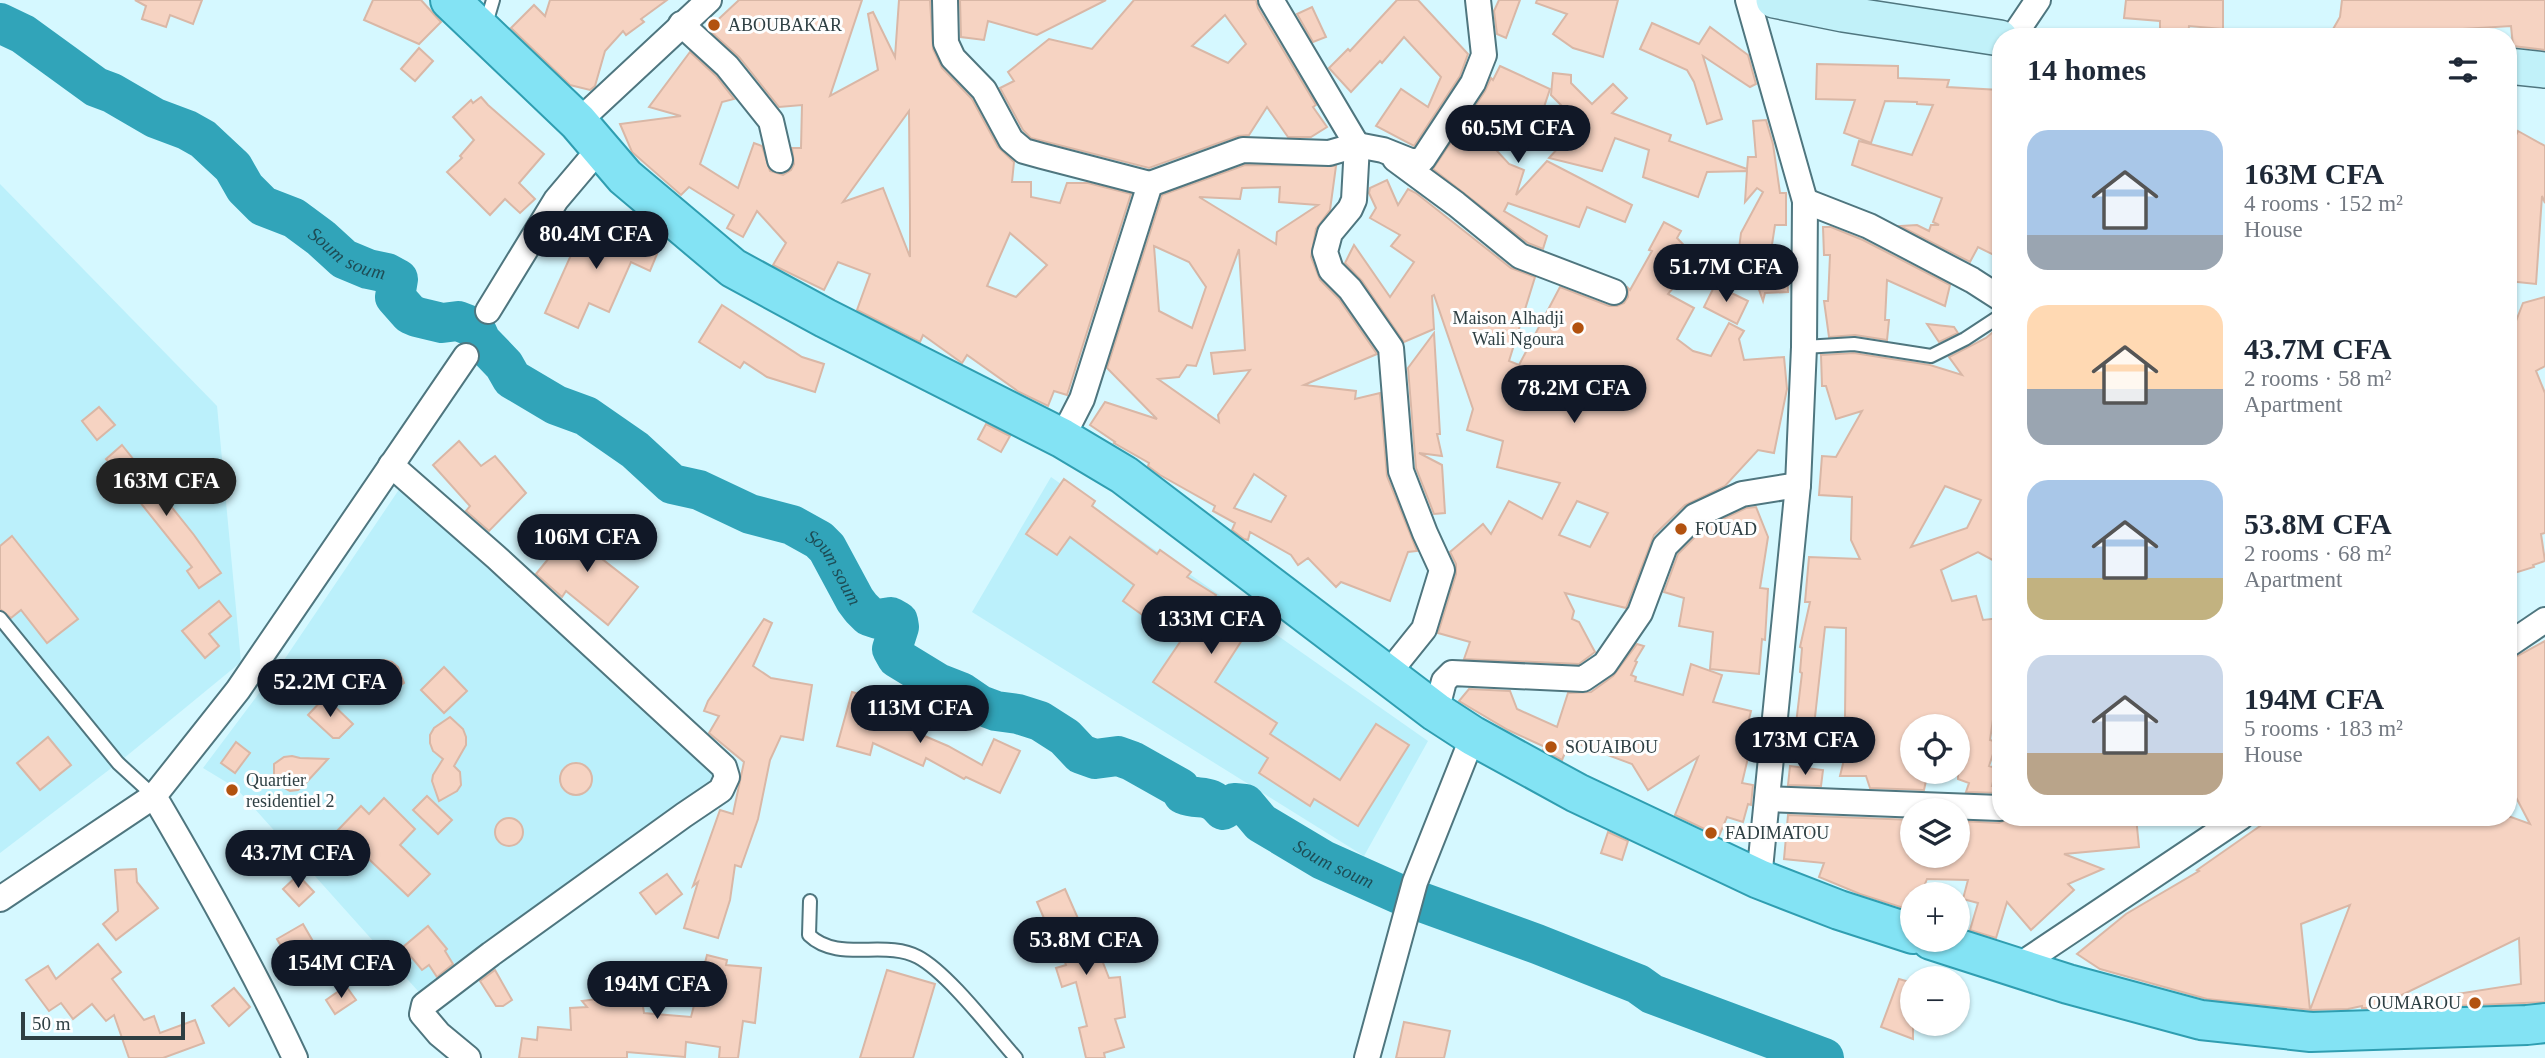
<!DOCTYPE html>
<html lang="en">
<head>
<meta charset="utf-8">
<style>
  :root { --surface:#fff; --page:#f2f2f3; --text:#1f2937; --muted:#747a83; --accent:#111827 }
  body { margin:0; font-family:"Times New Roman",serif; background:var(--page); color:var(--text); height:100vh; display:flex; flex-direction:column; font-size:26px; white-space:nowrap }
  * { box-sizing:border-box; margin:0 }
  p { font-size:23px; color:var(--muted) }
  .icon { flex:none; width:38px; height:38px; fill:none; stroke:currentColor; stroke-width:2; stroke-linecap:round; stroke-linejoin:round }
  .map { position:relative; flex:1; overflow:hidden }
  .drawer { position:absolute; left:1992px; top:28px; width:525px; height:798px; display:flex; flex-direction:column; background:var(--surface); border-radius:28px; box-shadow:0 2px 5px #0004 }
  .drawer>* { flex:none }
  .buttons { position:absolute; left:1900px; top:714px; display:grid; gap:14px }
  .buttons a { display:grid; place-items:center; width:70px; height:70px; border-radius:50%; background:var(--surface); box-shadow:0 2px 5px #0004; font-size:35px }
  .scale { position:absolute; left:21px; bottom:18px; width:164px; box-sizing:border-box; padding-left:7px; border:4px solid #2e3f43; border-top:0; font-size:19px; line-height:24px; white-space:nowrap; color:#2e3f43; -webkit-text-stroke:5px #fefefe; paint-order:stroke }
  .price { position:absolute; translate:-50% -60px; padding:0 16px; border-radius:24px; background:var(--accent); color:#fff; font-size:23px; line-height:46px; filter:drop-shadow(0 2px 4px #0008) }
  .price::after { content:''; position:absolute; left:50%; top:42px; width:21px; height:16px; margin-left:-10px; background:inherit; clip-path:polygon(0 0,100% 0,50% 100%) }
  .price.active { background:#222; color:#fff }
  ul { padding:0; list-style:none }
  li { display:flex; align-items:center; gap:21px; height:175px; padding:0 35px }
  li span { display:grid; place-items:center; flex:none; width:196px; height:140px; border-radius:21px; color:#555 }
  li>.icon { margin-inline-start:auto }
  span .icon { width:84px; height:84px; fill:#fffc; stroke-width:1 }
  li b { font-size:30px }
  h2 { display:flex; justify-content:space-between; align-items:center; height:84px; padding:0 35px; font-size:30px }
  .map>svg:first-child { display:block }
  .built { fill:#bbf0fb }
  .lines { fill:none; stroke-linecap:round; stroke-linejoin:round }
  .river { stroke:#31a4b9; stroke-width:40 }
  .building { fill:#f6d3c2; stroke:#d9b7a6; stroke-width:2; fill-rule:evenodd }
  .lane-casing { stroke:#4f767f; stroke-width:16 }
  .street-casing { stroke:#4f767f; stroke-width:28 }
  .secondary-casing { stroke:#4f767f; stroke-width:38 }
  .primary-casing { stroke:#2f9eb1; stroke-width:42 }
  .lane { stroke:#fff; stroke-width:12 }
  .street { stroke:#fff; stroke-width:24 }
  .secondary { stroke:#c1f1f9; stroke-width:35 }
  .primary { stroke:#83e3f4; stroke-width:38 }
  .poi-dot { fill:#b2520f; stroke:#fefefe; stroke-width:2.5 }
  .labels { text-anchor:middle; stroke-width:6; stroke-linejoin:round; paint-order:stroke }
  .poi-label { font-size:18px; fill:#2e3f43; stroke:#fefefe; text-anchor:start }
  .water-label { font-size:19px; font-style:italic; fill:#1d4d56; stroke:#fefefe }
</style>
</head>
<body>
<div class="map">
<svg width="2545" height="1058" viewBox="0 0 2545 1058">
  <rect width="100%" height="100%" fill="#d5f8ff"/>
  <g class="built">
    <path d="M0,184L217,406L241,662L118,763L0,853Z"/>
    <path d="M1051,477L1428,741L1364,856L972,612Z"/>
    <path d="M400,488L717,776L718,788L426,1000L236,788L203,768L284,660Z"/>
  </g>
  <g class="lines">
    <path class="river" id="s1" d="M0,23L23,34L96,87L112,93L155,118L187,130L203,139L233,167L245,188L263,206L294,218L321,238L344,259L368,269L387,273L398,279L395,297L410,314L417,317L442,323L458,321L471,326L476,330L481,341L504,365L512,379L556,405L586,416L635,450L672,484L699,490L750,514L792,525L819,540L827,548L855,600L861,608L869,616L878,619L891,617L898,621L899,627L892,649L897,658L938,683L961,692L980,705L996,711L1018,714L1040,721L1065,737L1081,754L1095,759L1118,756L1132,761L1180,788L1183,794C1201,801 1208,792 1223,810L1234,803L1245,804L1261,823L1323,860L1399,894L1537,944L1638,984L1652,994L1824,1058"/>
  </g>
  <g class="building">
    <path d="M135,0H202L193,24L170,15L166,27L142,19L146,6Z"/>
    <path d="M373,0H421L441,22L419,44L364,20Z"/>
    <path d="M550,0H667L641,19L644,22L626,35L623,31L605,51L595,86L590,90L570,85L511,28L534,5L545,16Z"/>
    <path d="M739,0H862L830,96L878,70L868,14L873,12L895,57L899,0H930L933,49L942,68L972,99L998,147L1014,162L1012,182H1031V197L1060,203L1067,183H1088L1131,194L1067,395L1054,391L1048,406L1019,392L967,355L962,363L923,335L920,342L857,310L870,274L838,262L824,290L773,265L786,243L757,211L743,237L727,228L734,215L689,187L681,195L632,152L620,124L681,116L649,107L690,52L716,76L734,99L722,102L700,164L738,188L754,143L762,146L770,171L783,175L791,170L794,164L792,148H801L802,105L779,107L739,57L708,29ZM909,111L910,215V257L883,188L843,202ZM1010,233L1047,265L1016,297L987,286Z"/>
    <path d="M960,0H1106L1037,35L988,21L984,40L961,37Z"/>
    <path d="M1134,0H1256L1258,8L1316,105L1313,107L1327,127L1311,137H1288L1267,107L1249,135L1238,136L1149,168L1031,138L1023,130L1000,88L1014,81L1008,72L1049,39L1092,49ZM1225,15L1246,44L1228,63L1192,46Z"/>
    <path d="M1397,0H1418L1468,54L1460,76L1414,146L1376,126L1401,89L1428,107L1441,77L1404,37L1382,63L1380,61L1351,92L1329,68L1348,49L1350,51Z"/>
    <path d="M1499,0H1520L1506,38L1497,34L1494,11Z"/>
    <path d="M1537,0H1618L1603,57L1573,48L1553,34L1567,14L1536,3Z"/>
    <path d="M2126,0H2223V29L2189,26L2188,37H2160V21L2124,18Z"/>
    <path d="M2342,0H2545V50L2513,46L2511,26L2447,30V37H2401L2332,31L2340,17Z"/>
    <path d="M1312,7L1326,37L1313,42L1297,14Z"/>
    <path d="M1652,23L1699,44L1710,27L1748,55L1756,84L1750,87L1703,56L1722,119L1707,124L1694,82L1687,70L1640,49Z"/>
    <path d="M419,48L433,61L415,81L401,69Z"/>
    <path d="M1817,64L1898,66V78L1949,80L1947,87L2000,90V258L1978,247L1970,262L1900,226L1917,225L1929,231L1931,225H1939L1933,222L1942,198L1852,165L1859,141L1912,155L1933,105L1917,104V102L1885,101L1871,143L1844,133L1855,100L1816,99Z"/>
    <path d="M1500,66L1550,89L1538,125L1500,111L1484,137L1509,164L1524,170L1516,195L1547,161L1632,205L1625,222L1587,207L1579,227L1508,203L1504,211L1547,236L1543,249L1528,243L1433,169L1485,91L1491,78L1493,80Z"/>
    <path d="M1553,73L1571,75V83L1592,104L1613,84L1627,98L1612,113L1671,135L1669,141L1747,169L1748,157H1756L1753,121L1766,120L1773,144L1780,193H1786V225H1775L1769,264H1787L1788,292L1765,293L1763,301L1745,250L1739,249L1741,233L1763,192L1757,188L1745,202L1747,171L1707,172L1698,197L1643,177L1649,150L1615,138L1602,171L1549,158L1580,124L1551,95Z"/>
    <path d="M481,97L488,105L544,154L519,183L535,199L520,213L505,199L490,215L447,172L462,158L460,156L474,140L453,117L471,100L473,103Z"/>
    <path d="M2518,131L2545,146V203L2542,196L2536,284L2508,281V151Z"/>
    <path d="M1245,165L1336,166L1330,210L1316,229L1311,257L1320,280L1339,299L1377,354L1304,385L1356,391L1355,399L1380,393L1387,476L1417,551L1408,552L1390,601L1341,582L1336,587L1308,558L1298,565L1291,555L1250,532L1248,540L1244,539L1232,530L1235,523L1213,511L1215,506L1160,475L1148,466L1149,463L1114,443L1115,442L1090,425L1105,402L1157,419L1107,368L1162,195ZM1280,187L1279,202L1318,205L1277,232L1276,244L1199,197L1240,199L1242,188ZM1154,246L1189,262L1206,287L1192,328L1159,311ZM1239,249L1245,350L1211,353L1214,374L1250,370L1218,415L1219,422L1158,379L1179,377L1187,365L1196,366ZM1254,474L1286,496L1271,522L1234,508Z"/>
    <path d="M1387,180L1398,205L1408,189L1416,193L1511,268L1535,277L1509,361L1519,365L1560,287L1609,306H1617L1624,303L1628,297V288L1630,290L1652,251L1649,250L1664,222L1681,231L1677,238L1697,259L1668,294L1694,308L1677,339L1693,351L1711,356L1729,323L1744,331L1739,339L1744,360L1784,357L1787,389L1774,453L1758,450L1725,486L1685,505L1654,535L1626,608L1565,593L1574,611L1572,619L1579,622L1595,652L1579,664L1464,659L1470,642L1438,633L1456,574V564L1450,552L1483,524L1491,534L1509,501L1542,519L1560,483L1497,467L1503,441L1467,430L1473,409L1434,295L1432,296L1434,329L1404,342L1362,281L1345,263L1354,245L1390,297L1414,262L1391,246L1400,235L1370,218L1376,208L1369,193L1370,188ZM1577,501L1608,513L1590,547L1559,535Z"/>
    <path d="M589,215L622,230L619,237L657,254L650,271L631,262L609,312L589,303L578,328L545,313Z"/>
    <path d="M1823,227H1831L1863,240L1950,285L1945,306L1887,280L1885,320H1889L1887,340L1855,335L1829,337L1824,301H1828L1830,255H1824Z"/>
    <path d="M1715,285L1748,301L1737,324L1704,307Z"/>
    <path d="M2545,297V366L2536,371L2545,393V533L2541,534L2545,561L2533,565L2534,567L2508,575V342L2523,303Z"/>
    <path d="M722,305L802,357L824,364L815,392L767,377L744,362L740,368L699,342Z"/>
    <path d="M1927,324L1954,327L1958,333L1939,342Z"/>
    <path d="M2000,326V564L1978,552L1941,570L1952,601L1976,596L1983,620L2000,618V671L1990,740L1997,742L1989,766L1996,768L1992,786H2000V793L1966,792L1969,783L1958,779V726H1913L1906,765L1913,766V772H1928L1924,790L1870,788L1866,776H1840L1854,718L1845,717L1846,628L1825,627L1814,726L1796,724L1802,673L1800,672L1802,648L1800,647L1810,602H1805L1809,557L1860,559L1851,540L1852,497L1819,495L1822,456L1836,457L1862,411L1836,419L1826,386H1822L1821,355L1854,353L1930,365L1962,375L1949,357L1986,338ZM1945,486L1981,500L1967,528L1911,547Z"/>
    <path d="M1434,333L1440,434H1437L1442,456L1419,453L1442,465L1445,513L1434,514L1416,468L1408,368Z"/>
    <path d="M99,407L115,425L97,440L82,421Z"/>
    <path d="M986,424L1010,436L1001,452L978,439Z"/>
    <path d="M459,441L481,466L495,456L526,493L489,531L466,511L470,506L433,465Z"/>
    <path d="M122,445L194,535L221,573L199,588L187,571L192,567L135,496L138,494L106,459Z"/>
    <path d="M1064,479L1095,501L1092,506L1157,554L1160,550L1191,572L1187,577L1216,595L1214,598L1253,623L1215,682L1277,723L1270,734L1340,780L1376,724L1409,745L1358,826L1314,799L1310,806L1259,773L1268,758L1153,682L1180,642L1123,601L1134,585L1070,537L1057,555L1026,534Z"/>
    <path d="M1756,507L1768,537L1760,588L1768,589L1765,640L1762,639L1759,674L1710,669L1713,632L1679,626L1684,598L1664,592L1678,554L1704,528L1746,508Z"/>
    <path d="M580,520L607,542L597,555L638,587L608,625L566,591L562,597L536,574Z"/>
    <path d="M12,536L78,619L47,643L21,610L11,618L0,609V546Z"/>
    <path d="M219,601L231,616L209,634L219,646L205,658L182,631Z"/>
    <path d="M764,619L772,623L753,666L771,678L812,685L803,740L781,736L770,760L758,819L741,867L735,865L730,900L718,938L684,928L698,882L693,886L720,810L733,814L744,762L709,733L719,716L704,711L708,701Z"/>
    <path d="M2545,641V1002L2452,1006L2450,995L2521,984L2519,938L2377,1007L2369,1008H2362V1006L2348,1009L2311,1010L2207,999L2100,969L2077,954L2126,914L2199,871L2197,870L2273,817H2511L2530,824L2508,782V661ZM2350,905L2310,1010L2301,924Z"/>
    <path d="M1637,644L1644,646L1635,661L1637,662L1631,675L1636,677L1635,681L1683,695L1691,664L1722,675L1713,702L1751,711L1743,743L1751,745L1742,783L1753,785L1751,805L1748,804L1743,822L1727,817L1719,836L1675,815L1698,757L1648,790L1632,764L1570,741L1562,760L1543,750L1545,747L1508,730L1459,701L1469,689L1510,691L1517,709L1557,727L1568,693L1591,692L1613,676Z"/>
    <path d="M384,660L392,662L398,667L404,683L390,693L383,694L369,687L367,680L371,666L377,661Z"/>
    <path d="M444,667L467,691L444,713L421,690Z"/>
    <path d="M852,692L885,701L880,717L948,746L982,765L994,739L1020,751L1000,793L966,777L964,779L926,758L923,766L873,743L870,755L837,746Z"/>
    <path d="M325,697L353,724L339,738H333L308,715Z"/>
    <path d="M450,717L463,729L466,737V745L454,766L460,772L461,785L457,791L439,801L432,781L433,775L443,759L433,751L430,743V735L434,728Z"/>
    <path d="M48,737L71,765L40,790L17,763Z"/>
    <path d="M236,742L250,753L235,773L221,763Z"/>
    <path d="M292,756L300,758L328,759L304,785L298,790L290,791L277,784L274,776V764L284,757Z"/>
    <circle cx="576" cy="779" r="16"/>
    <path d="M1790,766L1823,770L1821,786L1788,785Z"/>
    <path d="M427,796L452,820L438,834L413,810Z"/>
    <path d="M384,798L415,829L400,845L430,874L408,896L338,830L361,806L369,814Z"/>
    <path d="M1788,815L1913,820V856H1958L1960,821L1999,823L2011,817H2136L2139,847L2064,854L2103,869L2068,884L2074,890L2031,930L2007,902L1996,938L1970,930L1978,903L1963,899L1968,880L1927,879L1921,894H1913V911L1860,894L1819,877L1824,863L1784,859Z"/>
    <circle cx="509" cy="832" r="14"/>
    <path d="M1608,832L1628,841L1622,860L1601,853Z"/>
    <path d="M136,869L137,882L158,908L116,940L103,924L118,911L115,870Z"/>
    <path d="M667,874L682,894L656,914L640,893Z"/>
    <path d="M298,875L314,892L299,906L283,889Z"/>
    <path d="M1065,889L1083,930L1089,927L1109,978L1120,977L1125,1017L1115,1019L1124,1047L1104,1053L1105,1058H1086L1079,1028L1087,1026L1076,982L1062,987L1056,968L1066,965L1049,921L1046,923L1037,902Z"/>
    <path d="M303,924L322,957L296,972L277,939Z"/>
    <path d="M428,926L447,949L445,951L453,964L437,977L429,965L422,970L403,947Z"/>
    <path d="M98,944L121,972L112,979L144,1020L154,1016L160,1033L195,1020L204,1043L163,1058H129L114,1015L106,1021L92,1004L73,1019L61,1003L49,1011L26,980L48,966L56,979Z"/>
    <path d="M707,955L727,960L726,965L761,968L755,1023L743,1021L738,1058H719L720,1047L686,1042L685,1057L627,1052V1058H519L522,1038L537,1040L538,1027L571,1030L570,1008L587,1007L582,1001L641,993L644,1013L691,1017Z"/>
    <path d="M495,970L512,1000L503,1006H496L480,981Z"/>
    <path d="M887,970L935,984L913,1058H860Z"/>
    <path d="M1899,979L1913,983V1039L1881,1027Z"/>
    <path d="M346,986L356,1000L335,1014L326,1000Z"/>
    <path d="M234,988L250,1007L229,1026L212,1006Z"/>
    <path d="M1404,1022L1450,1031L1444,1058H1396Z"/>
  </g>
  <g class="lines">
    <g class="lane-casing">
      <g id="lane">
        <path d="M485,27L493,0"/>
        <path d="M1804,347L1854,344L1931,356L1965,339L2000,316"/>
        <path d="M0,618L118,763L154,796"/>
        <path d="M810,901L809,935C838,963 885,939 918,957C948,973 992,1031 1016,1058"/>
      </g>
    </g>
    <g class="street-casing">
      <g id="street">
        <path d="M945,0L946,43L953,58L984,90L1011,140L1024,151L1042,156L1150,184"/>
        <path d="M1271,0L1357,145L1354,200L1350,209L1330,233L1325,252L1331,270L1350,289L1391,348L1401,471L1425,533L1442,570L1424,629L1387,675"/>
        <path d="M1748,0L1805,201L1804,347L1798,485L1759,879"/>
        <path d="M681,24L727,66L771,121L780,160"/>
        <path d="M2013,37L2038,0"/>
        <path d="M578,122L709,0"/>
        <path d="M1395,159L1456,204L1520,256L1614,292"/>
        <path d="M1805,201L1869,226L1972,280L2000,298"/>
        <path d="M488,311L556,200L600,148"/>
        <path d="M1062,438L1082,399L1150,184L1243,150L1329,153L1357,145L1383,150L1413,162L1423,159L1473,83L1484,55L1478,0"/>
        <path d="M391,465L496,557L724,767L727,777L721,790L684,815L491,954L424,1005L422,1014L439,1034L468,1058"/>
        <path d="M2508,645L2545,620"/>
        <path d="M1436,712L1444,681L1452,673L1583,679L1605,664L1640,613L1665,546L1695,516L1742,494L1798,485"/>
        <path d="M1768,799L2000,808"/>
        <path d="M0,899L154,796"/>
        <path d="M2017,967L2241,817"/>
        <path d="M295,1058C253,968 204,881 154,796L238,690L466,356"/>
        <path d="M1367,1058L1415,882L1473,736"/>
      </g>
    </g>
    <g class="secondary-casing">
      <g id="secondary">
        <path d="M1774,0L1843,14L2000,38"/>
        <path d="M2508,66L2545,70"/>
      </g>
    </g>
    <g class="primary-casing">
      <g id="primary">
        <path d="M450,0L578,122L625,177L733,268L825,318L1062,438L1124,475L1436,712L1473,736L1577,793L1759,879L1839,910L1913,934"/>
        <path d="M1931,940L2068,984L2201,1020L2311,1032L2527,1025L2545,1023"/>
      </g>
    </g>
    <use href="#lane" class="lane"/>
    <use href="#street" class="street"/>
    <use href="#secondary" class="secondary"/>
    <use href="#primary" class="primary"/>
  </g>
  <g class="poi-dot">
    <circle cx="714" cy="25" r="7"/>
    <circle cx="1578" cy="328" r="7"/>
    <circle cx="1681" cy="529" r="7"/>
    <circle cx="1551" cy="747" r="7"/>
    <circle cx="232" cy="790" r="7"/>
    <circle cx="1711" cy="833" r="7"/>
    <circle cx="2475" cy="1003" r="7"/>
  </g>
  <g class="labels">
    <g class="poi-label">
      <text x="728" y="31">ABOUBAKAR</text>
      <text x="1564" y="324" text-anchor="end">Maison Alhadji<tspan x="1564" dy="21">Wali Ngoura</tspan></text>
      <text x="1695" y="535">FOUAD</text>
      <text x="1565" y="753">SOUAIBOU</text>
      <text x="246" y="786">Quartier<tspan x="246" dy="21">residentiel 2</tspan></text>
      <text x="1725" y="839">FADIMATOU</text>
      <text x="2461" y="1009" text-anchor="end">OUMAROU</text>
    </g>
    <g class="water-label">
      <text dy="7" stroke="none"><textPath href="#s1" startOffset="424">Soum soum</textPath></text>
      <text dy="7" stroke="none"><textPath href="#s1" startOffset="1036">Soum soum</textPath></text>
      <text dy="7" stroke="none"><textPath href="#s1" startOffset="1670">Soum soum</textPath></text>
    </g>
  </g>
</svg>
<div class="buttons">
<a><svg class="icon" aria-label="locate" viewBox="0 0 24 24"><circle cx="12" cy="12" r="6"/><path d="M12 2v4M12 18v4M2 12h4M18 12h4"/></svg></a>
<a><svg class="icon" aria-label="layers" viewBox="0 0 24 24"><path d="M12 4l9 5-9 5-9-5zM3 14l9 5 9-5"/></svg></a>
<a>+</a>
<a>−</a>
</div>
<div class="scale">50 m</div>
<b class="price" style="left:1518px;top:165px">60.5M CFA</b>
<b class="price" style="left:596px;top:271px">80.4M CFA</b>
<b class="price" style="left:1726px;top:304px">51.7M CFA</b>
<b class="price" style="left:1574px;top:425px">78.2M CFA</b>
<b class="price active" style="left:166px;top:518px">163M CFA</b>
<b class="price" style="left:587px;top:574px">106M CFA</b>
<b class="price" style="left:1211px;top:656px">133M CFA</b>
<b class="price" style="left:330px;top:719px">52.2M CFA</b>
<b class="price" style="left:920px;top:745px">113M CFA</b>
<b class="price" style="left:1805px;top:777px">173M CFA</b>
<b class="price" style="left:298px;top:890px">43.7M CFA</b>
<b class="price" style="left:1086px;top:977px">53.8M CFA</b>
<b class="price" style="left:341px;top:1000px">154M CFA</b>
<b class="price" style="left:657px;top:1021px">194M CFA</b>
<section class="drawer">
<h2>14 homes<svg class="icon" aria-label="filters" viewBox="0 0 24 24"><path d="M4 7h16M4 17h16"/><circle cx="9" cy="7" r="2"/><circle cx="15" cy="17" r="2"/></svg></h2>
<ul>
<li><span style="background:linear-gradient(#a9c7e8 75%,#9aa5b1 0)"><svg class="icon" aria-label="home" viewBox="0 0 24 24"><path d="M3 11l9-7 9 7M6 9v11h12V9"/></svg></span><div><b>163M CFA</b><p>4 rooms · 152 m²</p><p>House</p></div></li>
<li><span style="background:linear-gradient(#ffd9b3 60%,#9aa5b1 0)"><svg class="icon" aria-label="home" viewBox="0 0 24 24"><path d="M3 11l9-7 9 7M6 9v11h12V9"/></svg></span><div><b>43.7M CFA</b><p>2 rooms · 58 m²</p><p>Apartment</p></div></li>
<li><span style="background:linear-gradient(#a9c7e8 70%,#c2b280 0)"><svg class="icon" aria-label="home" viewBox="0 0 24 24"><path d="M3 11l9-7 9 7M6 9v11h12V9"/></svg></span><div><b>53.8M CFA</b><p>2 rooms · 68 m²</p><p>Apartment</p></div></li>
<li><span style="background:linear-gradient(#c9d6e8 70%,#b9a48a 0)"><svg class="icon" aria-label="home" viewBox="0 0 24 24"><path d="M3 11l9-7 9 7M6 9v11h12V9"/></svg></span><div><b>194M CFA</b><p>5 rooms · 183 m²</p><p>House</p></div></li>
</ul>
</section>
</div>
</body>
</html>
